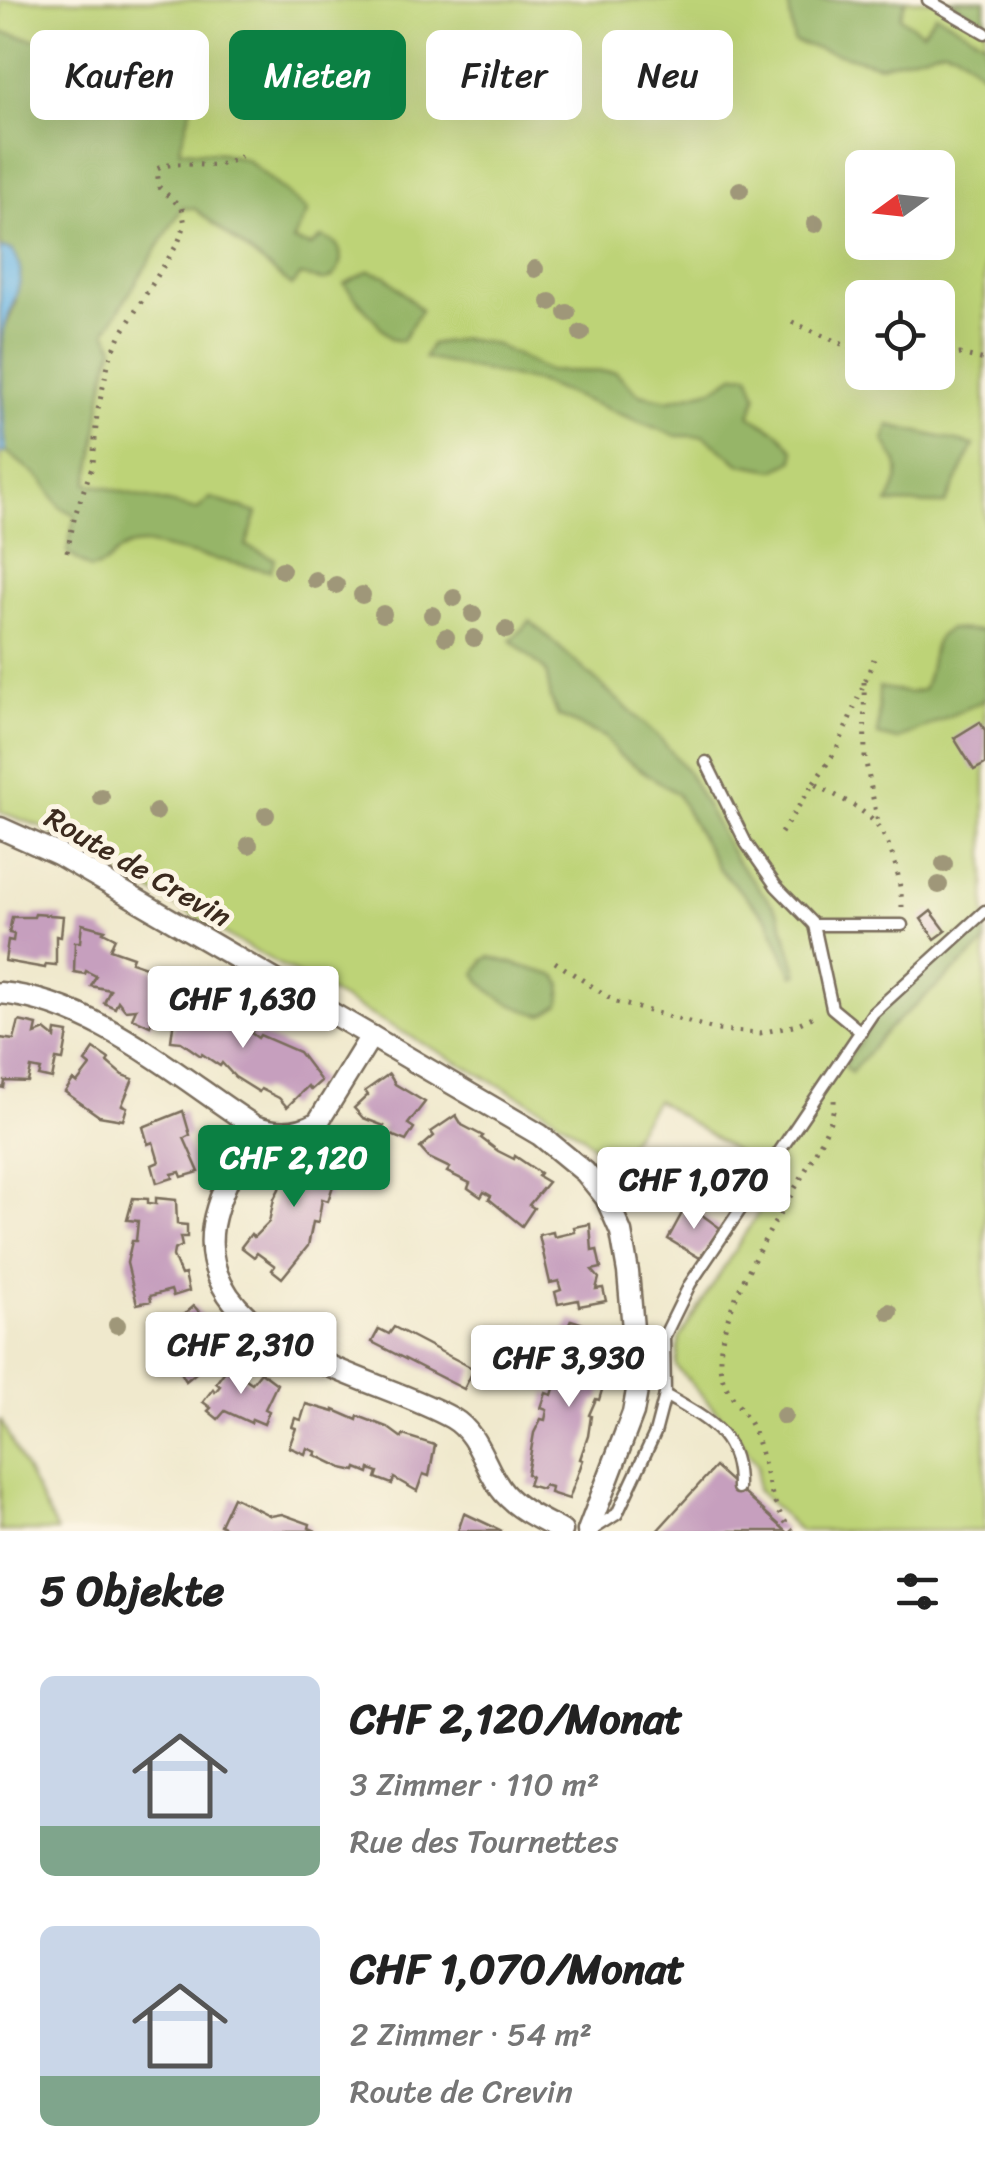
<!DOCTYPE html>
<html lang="de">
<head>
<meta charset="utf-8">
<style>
  :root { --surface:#fff; --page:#f6f6f6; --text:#222; --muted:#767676; --accent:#0b8043 }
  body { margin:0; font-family:Sriracha,sans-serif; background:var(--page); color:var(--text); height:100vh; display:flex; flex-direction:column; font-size:38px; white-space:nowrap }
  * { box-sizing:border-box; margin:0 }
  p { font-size:32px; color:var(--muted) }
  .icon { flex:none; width:55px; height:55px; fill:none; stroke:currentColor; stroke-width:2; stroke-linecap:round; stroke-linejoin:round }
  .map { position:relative; height:1531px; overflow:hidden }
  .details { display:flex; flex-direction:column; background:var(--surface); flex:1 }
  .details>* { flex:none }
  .guide { position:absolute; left:30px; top:30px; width:925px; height:90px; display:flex; gap:20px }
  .needle { width:65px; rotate:255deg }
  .fabs { position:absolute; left:845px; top:150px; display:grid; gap:20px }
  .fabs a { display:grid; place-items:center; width:110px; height:110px; border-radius:15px; background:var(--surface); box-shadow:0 10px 40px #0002; font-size:50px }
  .price { position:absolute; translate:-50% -85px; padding:0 22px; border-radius:10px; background:#fff; color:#222; font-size:32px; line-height:65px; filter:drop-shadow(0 2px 5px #0008) }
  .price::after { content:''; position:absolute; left:50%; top:60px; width:30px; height:22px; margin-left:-15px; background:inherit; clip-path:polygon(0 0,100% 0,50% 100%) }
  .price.on { background:var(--accent); color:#fff }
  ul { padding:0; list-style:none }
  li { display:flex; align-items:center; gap:30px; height:250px; padding:0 40px }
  li span { display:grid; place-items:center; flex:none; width:280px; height:200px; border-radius:15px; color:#555 }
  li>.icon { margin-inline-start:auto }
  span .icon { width:120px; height:120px; fill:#fffc; stroke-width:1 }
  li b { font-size:42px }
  h2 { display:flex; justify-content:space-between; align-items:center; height:120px; padding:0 40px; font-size:42px }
  .chip { padding:0 35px; border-radius:15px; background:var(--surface); box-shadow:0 10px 40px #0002; font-size:35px; line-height:90px }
  .chip.on { background:var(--accent); color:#fff }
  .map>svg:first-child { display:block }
  .green { fill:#bdd377; stroke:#7c7e4a; stroke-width:2.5; fill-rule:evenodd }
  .forest { fill:#96b568; stroke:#687043; stroke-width:2.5 }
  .water { fill:#6eb8e6; stroke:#547182; stroke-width:2.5 }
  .building { fill:#c69fbe }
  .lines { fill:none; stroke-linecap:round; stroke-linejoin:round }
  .service-casing { stroke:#7a6d5b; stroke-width:15 }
  .minor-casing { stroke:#7a6d5b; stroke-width:25 }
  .path { stroke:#7a6d5b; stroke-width:5; stroke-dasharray:2.5 8; stroke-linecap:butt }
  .service { stroke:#fff; stroke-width:10 }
  .minor { stroke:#fff; stroke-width:20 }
  .tree { fill:#9f9779 }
  .labels { text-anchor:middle; stroke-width:10; stroke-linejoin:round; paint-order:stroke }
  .street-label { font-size:30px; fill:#3b2a1e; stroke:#fcf5e5 }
</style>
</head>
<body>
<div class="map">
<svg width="985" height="1531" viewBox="0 0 985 1531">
  <rect width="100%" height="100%" fill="#fcf5e5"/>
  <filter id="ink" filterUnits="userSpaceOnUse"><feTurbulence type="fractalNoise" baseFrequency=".01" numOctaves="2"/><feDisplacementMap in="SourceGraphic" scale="20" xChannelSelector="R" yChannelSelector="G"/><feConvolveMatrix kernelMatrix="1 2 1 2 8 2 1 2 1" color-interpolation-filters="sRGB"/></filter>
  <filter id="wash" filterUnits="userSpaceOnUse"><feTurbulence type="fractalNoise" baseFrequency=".0048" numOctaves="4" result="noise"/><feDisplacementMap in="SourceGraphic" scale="40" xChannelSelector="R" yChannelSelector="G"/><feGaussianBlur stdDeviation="2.25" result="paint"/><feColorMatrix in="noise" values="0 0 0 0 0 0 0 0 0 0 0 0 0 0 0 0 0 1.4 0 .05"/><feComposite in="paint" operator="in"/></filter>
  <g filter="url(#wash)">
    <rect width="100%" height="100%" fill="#f0e9cd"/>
    <g class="green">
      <path d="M0,0H985V1531H800L757,1490V1465L731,1428L676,1366L680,1337L779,1180L656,1100L613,1167L583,1136L541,1108L242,944L39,826L0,812ZM862,168H938V242H862ZM862,298H938V372H862Z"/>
      <path d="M0,1419L57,1531H0Z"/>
    </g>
    <g class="forest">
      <path d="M788,0H906L900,17L922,32L936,14L985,42V75L955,51L944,48L880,65L794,42Z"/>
      <path d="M948,0H985V21Z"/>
      <path d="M0,32L138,61L185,90L191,95V109L179,150L223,153L247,160L308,211L293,241L311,246L322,237C326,239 333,241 336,244C345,255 340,277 326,280C319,281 308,277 301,275L292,286L195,209L182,208L106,331L114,347C97,393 101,438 87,483L197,510L210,498L257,513L246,546L275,559L270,571L146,544C111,543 118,565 90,569L67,552L75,515L60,507L42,480L6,451L1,393L3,332L16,303L12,250L0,248Z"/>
      <path d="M369,271L386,276L421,310L402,341L391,339L344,284Z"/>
      <path d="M464,339L494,344L548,371L616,372L639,394L668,400L713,389L734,375L749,374L757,396L750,416L779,433L794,450V460L775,470L741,464L704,436H676L538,382L424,358L431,344Z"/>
      <path d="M889,425L974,445L945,504L888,503C903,472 902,468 884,440Z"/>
      <path d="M530,621L659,737L687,771L735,859L779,913L798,974L793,976L768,919L718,868L677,794L619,755L605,737L558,716L551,699L546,671L511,640Z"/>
      <path d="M949,629L985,631V700L897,740L878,735L879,687L908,693L923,690C935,666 926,641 949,629Z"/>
      <path d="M985,920V944L888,1029L851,1073L844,1066L877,1016Z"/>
      <path d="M490,957L557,976L562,984L560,1004L543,1015C519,1010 487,996 476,973L484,960Z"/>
    </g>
    <path class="water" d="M0,248L12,250C33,277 9,304 3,332C0,367 3,415 6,451L0,454Z"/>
    <g id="blocks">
      <g class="building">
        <path d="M980,722L985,730V764L974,770L954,738Z"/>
        <path d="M931,911L946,931L935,939L921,919Z"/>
        <path d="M35,914L63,916L61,937L56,936V965L46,964L45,968L5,961L8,940L13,941L14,934L9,933L12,917H34Z"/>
        <path d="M82,924L105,930L103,932L115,938L110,949L133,957L131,962L169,975L150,1026L132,1018L136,1009L125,1010L118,1001L115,1008L104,1003L110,990L91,986L96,976L86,971L85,974L74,972L75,942H80Z"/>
        <path d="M184,994L196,998L214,1012L216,1008L237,1025L240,1019L254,1028L251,1033L258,1038L260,1035L299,1052L321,1081L311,1090L308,1086L287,1107L279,1098L261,1089L259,1092L235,1077L222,1063L220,1066L202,1054L201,1056L181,1042L171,1041L175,1011L179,1012Z"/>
        <path d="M19,1021L37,1025L35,1034L45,1030L55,1038L56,1031L68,1033L63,1060L56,1059L52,1079L39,1076L41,1070L31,1068L28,1082L5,1081L4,1088L0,1087V1038L14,1040Z"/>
        <path d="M94,1049L109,1059L107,1062L122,1075L133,1079L122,1105L127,1107L123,1120L99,1116L65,1092L73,1080L77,1083L90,1066L85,1062Z"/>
        <path d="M389,1074L395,1084L425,1102L408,1124L414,1128L406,1141L381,1131L384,1126L363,1118L354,1108L368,1095L365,1091Z"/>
        <path d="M183,1111L190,1135L184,1138L199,1172L182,1177L180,1172L172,1174L173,1178L157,1183L152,1165L159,1162L153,1142L148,1144L143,1127Z"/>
        <path d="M456,1115L462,1125L483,1136L481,1138L498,1151L514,1159L515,1156L540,1173L538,1176L548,1182L529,1205L534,1208L522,1226L489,1199L491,1196L484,1192L481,1197L468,1188L470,1183L447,1172L450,1168L429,1158L420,1148L434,1136L431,1132Z"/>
        <path d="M291,1148L305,1153L307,1148L330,1155L329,1160L338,1163L327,1184L333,1186L328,1201L322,1199L318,1223L313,1222L308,1246L282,1278L272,1270L275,1266L257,1253L254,1257L241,1247L251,1234L254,1237L269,1222L274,1199L287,1173L289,1163L286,1162Z"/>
        <path d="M133,1198L148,1199V1203L156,1204V1198L176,1200L177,1224L187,1225V1237H180L182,1246L174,1250L173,1256L181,1275L185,1274L189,1291L173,1296L171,1290L150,1296L151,1301L137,1304L127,1263L132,1241H136L138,1221L127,1220Z"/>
        <path d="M687,1204L720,1228L700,1258L668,1239Z"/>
        <path d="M590,1224L592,1251L597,1250L601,1268L592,1270L599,1278L596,1289L603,1288L606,1301L579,1306L578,1300L558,1304L555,1292L561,1290L559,1284V1281L550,1283L539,1235L553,1232L554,1237L575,1232L574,1227Z"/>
        <path d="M194,1306L221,1337L218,1339L225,1348L199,1364L202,1368L186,1381L160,1335L173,1326L176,1329L182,1324L178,1320Z"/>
        <path d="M571,1320L587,1325L584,1332L611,1336L609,1345L612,1346L604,1369L608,1370L599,1400L596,1399L589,1415L591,1416L588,1436L580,1459L583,1460L569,1499L550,1493L551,1487L544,1485L542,1489L528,1485L531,1476L527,1474L534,1433L541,1419L545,1420L547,1410L541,1408L546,1393L552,1395L555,1386L551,1385L554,1357Z"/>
        <path d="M394,1327L474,1369L464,1389L372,1342L379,1329L389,1334Z"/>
        <path d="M228,1367L252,1383L261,1372L277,1384L265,1409L269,1411L264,1424L252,1419L251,1423L225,1411L218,1419L208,1411L211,1408L203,1402L213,1389L215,1392L220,1386L216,1383Z"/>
        <path d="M306,1404L334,1412V1410L357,1420L358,1416L387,1427L402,1438L403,1435L435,1445L429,1476L423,1474L417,1491L394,1478L392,1484L376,1478L378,1472L370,1469L369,1473L357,1468L356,1471L342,1468L315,1455L317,1452L307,1448L305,1454L289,1447L296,1428L292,1427L295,1418L301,1420Z"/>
        <path d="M715,1467L786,1531H657Z"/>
        <path d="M233,1497L271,1516L282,1514L310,1524L309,1528L316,1531H223L224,1527L220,1525Z"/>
        <path d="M464,1513L502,1531H458Z"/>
      </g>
    </g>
  </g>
  <g filter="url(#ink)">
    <use href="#blocks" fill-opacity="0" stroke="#7a6d5b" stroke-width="2.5"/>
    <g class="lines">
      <g class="service-casing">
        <g id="service">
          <path d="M928,0L985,33"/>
          <path d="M706,762L746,843L776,886L814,925L832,1008L861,1032"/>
          <path d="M814,925H902"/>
          <path d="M665,1395C707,1420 739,1432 738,1488"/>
          <path d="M592,1530L617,1514L655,1433L665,1395L664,1337L690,1284L873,1013L985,911"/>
        </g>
      </g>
      <g class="minor-casing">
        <g id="minor">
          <path d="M0,828L58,854L371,1036L540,1135L585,1172L606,1198L621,1232L628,1272L638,1385L633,1413L588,1531"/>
          <path d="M0,993C93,1001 177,1076 254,1126C240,1157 219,1191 213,1225C194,1346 377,1375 452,1418C481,1435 484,1470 504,1493C519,1510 542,1520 562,1531"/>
          <path d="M254,1126C276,1134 298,1134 318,1122L371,1036"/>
        </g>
      </g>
      <g class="path">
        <path d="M792,322L862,353"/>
        <path d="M938,357L960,354L985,360"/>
        <path d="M67,552L75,515L93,464L97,414L109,360L121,334L178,243L185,225L182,208L159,187L157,169C187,155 209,176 241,156"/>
        <path d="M864,682L865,758L878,823"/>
        <path d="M814,783L837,749L874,659"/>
        <path d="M781,833L814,783C833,795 860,806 875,823C893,844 901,881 902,907"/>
        <path d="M555,962L616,1002L718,1030L760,1033L793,1026L817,1015"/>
        <path d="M793,1531C767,1505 767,1464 754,1432C746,1410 725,1395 721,1372C710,1312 789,1205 817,1149C824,1134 835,1117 834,1099"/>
      </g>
      <use href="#service" class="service"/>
      <use href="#minor" class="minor"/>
    </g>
    <g class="tree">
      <circle cx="740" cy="190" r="9"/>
      <circle cx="815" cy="224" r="9"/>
      <circle cx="535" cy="269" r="9"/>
      <circle cx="550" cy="302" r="9"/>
      <circle cx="567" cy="313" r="9"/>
      <circle cx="581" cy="333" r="9"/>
      <circle cx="282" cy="570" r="9"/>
      <circle cx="315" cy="580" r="9"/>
      <circle cx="336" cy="585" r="9"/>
      <circle cx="362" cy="595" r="9"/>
      <circle cx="454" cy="598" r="9"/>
      <circle cx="383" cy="614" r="9"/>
      <circle cx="473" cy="614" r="9"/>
      <circle cx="432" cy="615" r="9"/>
      <circle cx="506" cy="630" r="9"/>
      <circle cx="446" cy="637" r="9"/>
      <circle cx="474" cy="638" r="9"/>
      <circle cx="101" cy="797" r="9"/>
      <circle cx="156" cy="812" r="9"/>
      <circle cx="266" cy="815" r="9"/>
      <circle cx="249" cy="845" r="9"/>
      <circle cx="944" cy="864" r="9"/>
      <circle cx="939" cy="885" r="9"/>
      <circle cx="889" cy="1312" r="9"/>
      <circle cx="117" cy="1325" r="9"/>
      <circle cx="506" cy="1365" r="9"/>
      <circle cx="784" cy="1416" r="9"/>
    </g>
  </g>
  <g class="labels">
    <g class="street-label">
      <text transform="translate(138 867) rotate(30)" y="10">Route de Crevin</text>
    </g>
  </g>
</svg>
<div class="fabs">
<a><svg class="needle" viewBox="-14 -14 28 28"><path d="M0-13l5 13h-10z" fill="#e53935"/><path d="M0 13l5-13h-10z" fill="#767676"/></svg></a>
<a><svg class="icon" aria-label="locate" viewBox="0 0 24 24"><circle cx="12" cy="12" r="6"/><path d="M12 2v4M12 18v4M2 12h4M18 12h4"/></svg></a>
</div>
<b class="price" style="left:243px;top:1051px">CHF 1,630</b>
<b class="price on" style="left:294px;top:1210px">CHF 2,120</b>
<b class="price" style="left:694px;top:1232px">CHF 1,070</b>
<b class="price" style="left:241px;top:1397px">CHF 2,310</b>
<b class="price" style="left:569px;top:1410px">CHF 3,930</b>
<div class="guide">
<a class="chip">Kaufen</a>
<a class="chip on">Mieten</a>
<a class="chip">Filter</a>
<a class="chip">Neu</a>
</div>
</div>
<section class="details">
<h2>5 Objekte<svg class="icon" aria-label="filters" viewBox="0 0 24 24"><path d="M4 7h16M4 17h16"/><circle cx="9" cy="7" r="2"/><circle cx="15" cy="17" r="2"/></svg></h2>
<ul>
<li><span style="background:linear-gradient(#c9d6e8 75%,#7fa58c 0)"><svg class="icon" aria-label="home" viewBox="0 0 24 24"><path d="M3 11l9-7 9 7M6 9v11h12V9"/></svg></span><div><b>CHF 2,120/Monat</b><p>3 Zimmer · 110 m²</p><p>Rue des Tournettes</p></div></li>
<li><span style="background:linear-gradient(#c9d6e8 75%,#7fa58c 0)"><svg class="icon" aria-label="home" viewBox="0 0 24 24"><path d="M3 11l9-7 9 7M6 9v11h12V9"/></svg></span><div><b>CHF 1,070/Monat</b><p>2 Zimmer · 54 m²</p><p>Route de Crevin</p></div></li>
</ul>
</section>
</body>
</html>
